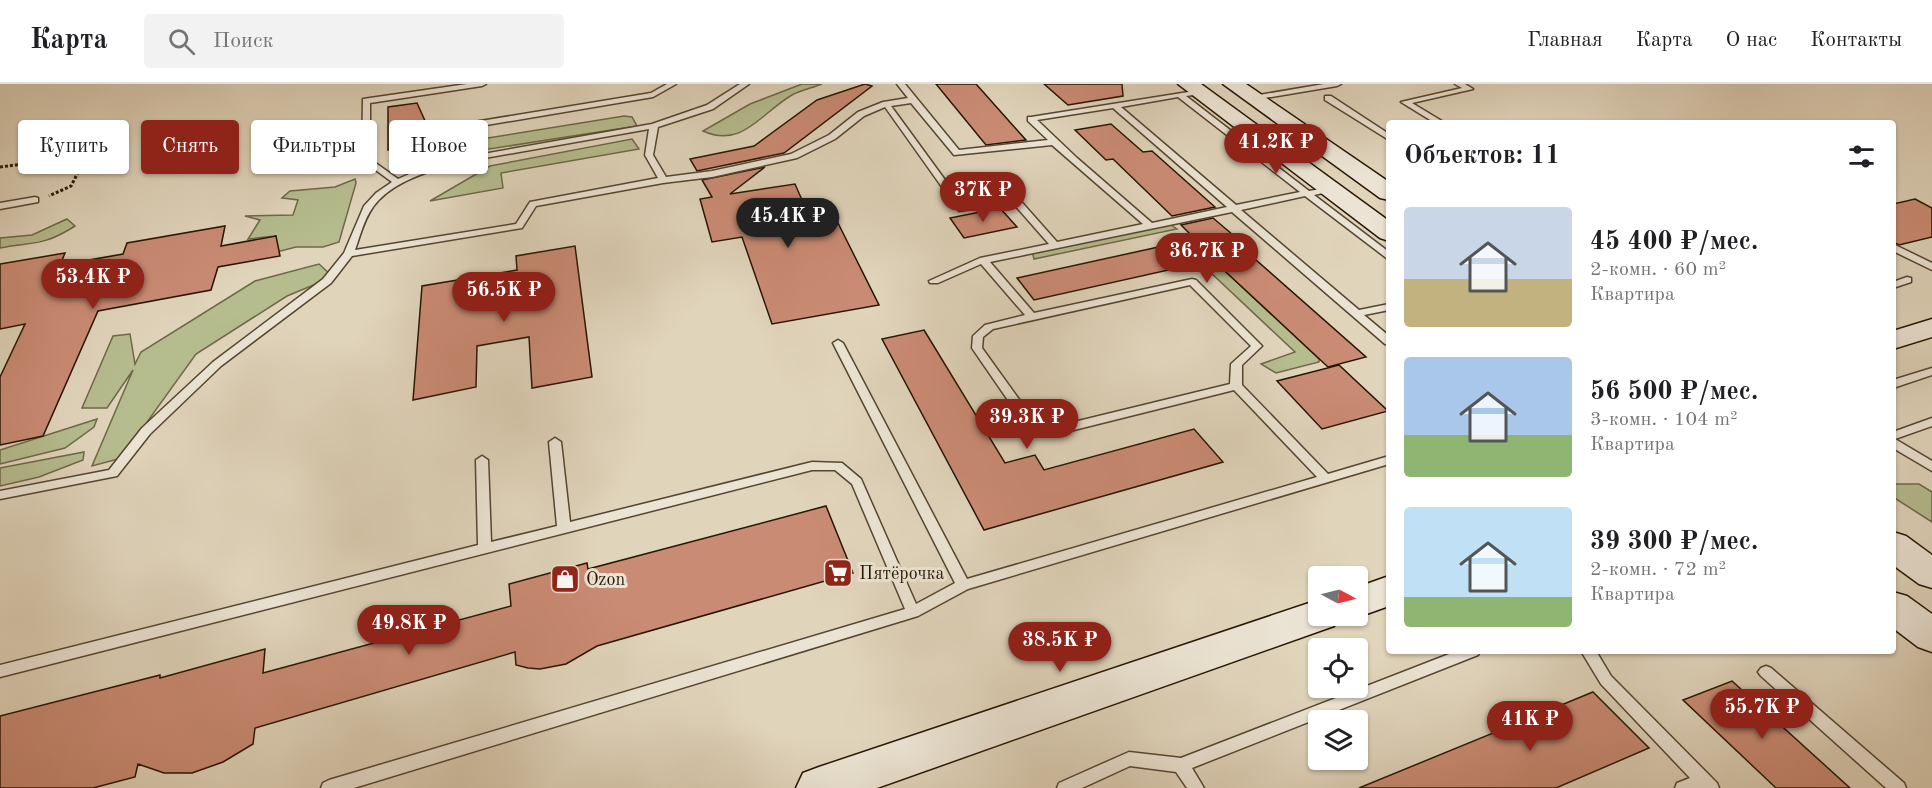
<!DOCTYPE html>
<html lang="ru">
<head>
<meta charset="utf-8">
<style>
  :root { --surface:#fff; --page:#f2f2f2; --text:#202124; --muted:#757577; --line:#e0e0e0; --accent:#8f2418 }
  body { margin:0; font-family:"Old Standard TT",serif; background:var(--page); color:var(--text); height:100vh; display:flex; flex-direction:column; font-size:22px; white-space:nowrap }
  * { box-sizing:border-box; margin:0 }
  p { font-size:20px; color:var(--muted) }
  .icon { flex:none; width:33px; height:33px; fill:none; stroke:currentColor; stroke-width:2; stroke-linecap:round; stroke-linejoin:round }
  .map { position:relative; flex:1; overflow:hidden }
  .drawer { position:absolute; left:1386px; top:36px; width:510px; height:534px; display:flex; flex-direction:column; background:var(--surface); border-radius:6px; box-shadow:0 2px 4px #0004 }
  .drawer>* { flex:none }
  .banner { position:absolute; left:18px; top:36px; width:570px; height:54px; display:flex; gap:12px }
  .needle { width:39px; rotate:97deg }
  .fabs { position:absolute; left:1308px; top:482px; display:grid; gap:12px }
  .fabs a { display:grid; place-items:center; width:60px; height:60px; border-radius:6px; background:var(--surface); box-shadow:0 2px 4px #0004; font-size:30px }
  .price { position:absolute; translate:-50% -51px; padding:0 14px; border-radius:21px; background:var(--accent); color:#fff; font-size:20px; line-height:39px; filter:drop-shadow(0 2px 3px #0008) }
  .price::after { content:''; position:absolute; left:50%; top:36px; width:18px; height:14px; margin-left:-9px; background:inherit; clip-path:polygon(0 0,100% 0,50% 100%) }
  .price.current { background:#222; color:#fff }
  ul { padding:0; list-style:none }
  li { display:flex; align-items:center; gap:18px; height:150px; padding:0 18px }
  li span { display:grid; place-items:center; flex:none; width:168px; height:120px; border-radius:6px; color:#555 }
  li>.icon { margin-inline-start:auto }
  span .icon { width:72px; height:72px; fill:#fffc; stroke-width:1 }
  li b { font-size:26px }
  h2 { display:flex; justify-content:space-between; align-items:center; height:72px; padding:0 18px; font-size:26px }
  .chip { padding:0 21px; border-radius:6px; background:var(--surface); box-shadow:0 2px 4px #0004; font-size:21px; line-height:54px }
  .chip.current { background:var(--accent); color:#fff }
  header { display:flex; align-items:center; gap:36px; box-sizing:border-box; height:84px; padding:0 30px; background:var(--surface); border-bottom:2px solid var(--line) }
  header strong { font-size:28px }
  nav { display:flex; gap:33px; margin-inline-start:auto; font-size:21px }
  .search { width:420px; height:54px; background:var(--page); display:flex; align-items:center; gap:15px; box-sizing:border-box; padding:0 21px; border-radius:6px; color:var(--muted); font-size:22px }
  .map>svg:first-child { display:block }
  .green { fill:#b5bc8e; stroke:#6e6848; stroke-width:1.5 }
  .building { fill:#ca8b74; stroke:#271501; stroke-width:1.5 }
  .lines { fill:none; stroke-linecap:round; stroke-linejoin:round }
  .lane-casing { stroke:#554530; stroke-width:3 }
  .secondary-casing { stroke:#271501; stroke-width:3 }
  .path { stroke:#271501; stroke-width:3; stroke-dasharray:3 2; stroke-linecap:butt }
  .lane { fill:#ebe3d3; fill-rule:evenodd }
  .secondary { fill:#ebe3d3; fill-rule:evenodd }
  .labels { text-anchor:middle; stroke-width:6; stroke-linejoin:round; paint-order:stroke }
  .poi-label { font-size:18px; fill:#271501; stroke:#ebe3d3; text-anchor:start }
</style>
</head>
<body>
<header>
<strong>Карта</strong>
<div class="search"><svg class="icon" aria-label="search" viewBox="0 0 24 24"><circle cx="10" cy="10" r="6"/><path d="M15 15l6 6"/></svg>Поиск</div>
<nav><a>Главная</a><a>Карта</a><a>О нас</a><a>Контакты</a></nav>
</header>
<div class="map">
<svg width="1932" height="704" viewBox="0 0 1932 704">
  <rect width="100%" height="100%" fill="#e0d4bb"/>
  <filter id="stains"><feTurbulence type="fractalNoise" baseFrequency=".00333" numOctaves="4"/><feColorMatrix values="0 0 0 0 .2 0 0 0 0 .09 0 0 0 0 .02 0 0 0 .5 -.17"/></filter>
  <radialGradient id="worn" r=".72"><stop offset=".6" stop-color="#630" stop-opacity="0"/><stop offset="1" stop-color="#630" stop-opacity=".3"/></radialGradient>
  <g class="green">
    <path d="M802,0H822C812,4 801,6 792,11C761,29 742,65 703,47L750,20Z"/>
    <path d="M624,32L632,33L637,42L464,69L463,58Z"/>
    <path d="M632,55L639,65L501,89L503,104L430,117L490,82Z"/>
    <path d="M355,95L356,99L339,158L323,163H296L269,170L276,152L248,155L260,136L245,132L293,131L298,116L282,114L290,107L335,103Z"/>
    <path d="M67,135L75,142C44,162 33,158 0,164V154L32,151Z"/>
    <path d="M1171,141L1177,145L1034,175L1032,167Z"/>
    <path d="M319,180L333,193L287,212L196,270L147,338L133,371L92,382L133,286L107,324H82L113,252L130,250L135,280L141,268L255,197Z"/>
    <path d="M1224,186L1319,275V278L1276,289L1261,280L1295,268L1210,188Z"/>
    <path d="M97,335L94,343L65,364L0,380V366Z"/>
    <path d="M84,368L83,376L39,393L0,402V384Z"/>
    <path d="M1893,400H1919L1932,408V438L1893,413Z"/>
  </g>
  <g class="building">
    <path d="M865,0L872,2L784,69L697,87L690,75L754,62L817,16Z"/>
    <path d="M936,0H976L1026,56L986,61Z"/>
    <path d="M1044,0H1122L1123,12L1068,21Z"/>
    <path d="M417,19L426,39L427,60L388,66V23Z"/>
    <path d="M1111,40L1143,68L1152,67L1215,123L1172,132L1113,75L1106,76L1075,46Z"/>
    <path d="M765,83L730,110L795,100L806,125L829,121L879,221L772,240L742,153L712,158L700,115L712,113L702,96Z"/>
    <path d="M1915,115L1932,124V153L1899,161L1893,158V120Z"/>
    <path d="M1000,124L1017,143L964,154L950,134Z"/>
    <path d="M1213,134L1252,167L1247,168L1366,273L1328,283L1213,176L1034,216L1017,194L1195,155L1181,141Z"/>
    <path d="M225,142L221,162L276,152L280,172L218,183L211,206L98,227L43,352L0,361V293L25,240L0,245V180L65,169L60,181L123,170L127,159Z"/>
    <path d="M575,162L592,293L532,304L529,253L477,262L476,303L413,316L422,202L517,186L516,172Z"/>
    <path d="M924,246L1005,379L1035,371L1044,386L1194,345L1223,378L984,446L882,255Z"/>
    <path d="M1339,281L1388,327L1322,345L1277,297Z"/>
    <path d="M826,422L853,489L597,562L566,580L540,585L528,584L516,581L515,568L255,644L253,660L223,678L192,689H164L138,680L135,693L93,704H0V632L160,591V594L265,565L263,589L511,522L509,500L587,479L588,485Z"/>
    <path d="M1732,597L1850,704H1776L1683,616Z"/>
    <path d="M1593,608L1649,664L1556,704H1359Z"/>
  </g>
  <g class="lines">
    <g class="lane-casing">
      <g id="lane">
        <path d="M467,0H486L482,2L370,19V75L398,95L425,83L458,74L456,41L651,9L667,0H676L653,13L463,45L466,73L652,40L707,21L740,0H749L713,25L658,43L653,71L666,93L712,87L791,70L829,51L858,28L883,18L908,14L897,0H905L959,66L1048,56L1028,37V33H1031L1201,6V10L1186,12L1309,107L1332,103V107L1314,111L1389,168V176L1305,112L1241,126L1359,226L1389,220V226L1364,231L1389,252V261L1385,260L1232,128L990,178L1034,229L1192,195L1196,196L1262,262L1242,281V301L1328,390L1389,372V380L968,505L918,532L354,704H321L323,699L329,696L905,525L852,400L835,386H812L0,593V581L478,461L476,376L482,372L488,376L491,458L557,442L549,358L555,354L561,358L570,438L812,378L842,379L861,395L916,520L955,499L833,259L838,256L843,259L967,495L1317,393L1234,306L1070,347L1023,338L972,264L973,252L985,241L1025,231L981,180L938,199H930L929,197L980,174L1049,160L1013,119L959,127L885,23L864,32L835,55L797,74L712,93L663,99L536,122L522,144L352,172L331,199L221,282L150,350L117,392L0,415V407L109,386L142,344L213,278L323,195L344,169L364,122L376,109L392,98L362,76L363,15ZM1178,13L1300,108L1236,121L1121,23ZM911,19L954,71L1052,61L1143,140L1057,158L1018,114L964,122L891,22ZM1113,24L1227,123L1152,139L1077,74L1037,36ZM649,45L645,71L658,94L530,118L516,140L355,166C360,152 364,135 373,123C390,99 424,89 451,80ZM1190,201L1251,262L1231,280L1230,300L1070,339L1031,332L982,264L983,253L993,245Z"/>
        <path d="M1324,0H1341L1337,2L1253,16L1249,14L1253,12Z"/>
        <path d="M1455,0H1465L1473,5L1412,19L1445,39H1435L1401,18L1462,4Z"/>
        <path d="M1325,12H1331L1389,50V56L1325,16Z"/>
        <path d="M35,113L38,114V118L0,125V119Z"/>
        <path d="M1893,160L1932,179V186L1893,167Z"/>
        <path d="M1907,193L1911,194V198L1893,204V198Z"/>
        <path d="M1932,284V291L1893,304V296Z"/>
        <path d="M1932,334V342L1895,355L1932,377V387L1893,364V348Z"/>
        <path d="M1457,567H1480L1478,571L1192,684L1204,704H1187L1176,688L1130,682L1082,704H1057L1059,699L1129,668L1181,674Z"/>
        <path d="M1581,567H1596L1611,592L1717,699L1719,704H1675L1677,699L1690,694L1601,600Z"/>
        <path d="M1766,582L1771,584L1904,699L1906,704H1886L1761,592L1758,588L1761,584Z"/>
      </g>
    </g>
    <g class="secondary-casing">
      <g id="secondary">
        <path d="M1178,0H1201L1389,137V157L1380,154Z"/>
        <path d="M1223,0H1246L1389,98V116L1380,114Z"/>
        <path d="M1932,235V253L1893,265V247Z"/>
        <path d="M1893,448L1906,452L1932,471V504L1919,500L1893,481Z"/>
        <path d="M1389,492V522L1358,533L1352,531H1358V503Z"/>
        <path d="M1893,508L1907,512L1932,530V568L1918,563L1893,544Z"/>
        <path d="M1318,516V531H1340L1334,542L877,704H796L803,689L819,683Z"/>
      </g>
    </g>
    <path class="path" d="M0,83L78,73L85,75L71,102L49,112"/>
    <use href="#lane" class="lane"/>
    <use href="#secondary" class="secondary"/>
  </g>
  <defs>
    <g id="supermarket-square" transform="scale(1.5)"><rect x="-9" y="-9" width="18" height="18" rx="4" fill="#8f2418" stroke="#ebe3d3"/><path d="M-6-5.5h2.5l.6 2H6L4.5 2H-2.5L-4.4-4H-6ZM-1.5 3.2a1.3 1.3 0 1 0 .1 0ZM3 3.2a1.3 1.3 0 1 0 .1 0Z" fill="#fff"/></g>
    <g id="shop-square" transform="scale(1.5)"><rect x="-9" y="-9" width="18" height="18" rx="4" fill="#8f2418" stroke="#ebe3d3"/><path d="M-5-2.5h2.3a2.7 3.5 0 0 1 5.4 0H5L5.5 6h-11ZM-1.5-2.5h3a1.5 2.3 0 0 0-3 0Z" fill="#fff"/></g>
  </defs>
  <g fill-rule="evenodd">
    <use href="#supermarket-square" x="838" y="489"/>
    <use href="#shop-square" x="565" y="495"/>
  </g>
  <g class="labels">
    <g class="poi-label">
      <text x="859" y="495">Пятёрочка</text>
      <text x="586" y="501">Ozon</text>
    </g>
  </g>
  <rect width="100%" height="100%" filter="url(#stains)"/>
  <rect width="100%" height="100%" fill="url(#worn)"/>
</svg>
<div class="fabs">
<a><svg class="needle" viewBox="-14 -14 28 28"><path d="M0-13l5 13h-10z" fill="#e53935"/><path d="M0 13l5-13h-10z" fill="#757577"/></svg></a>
<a><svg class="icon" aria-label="locate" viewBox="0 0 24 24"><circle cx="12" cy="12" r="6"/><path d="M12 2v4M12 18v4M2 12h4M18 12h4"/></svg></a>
<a><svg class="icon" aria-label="layers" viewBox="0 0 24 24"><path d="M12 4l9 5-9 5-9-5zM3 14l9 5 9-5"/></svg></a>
</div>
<b class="price" style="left:1276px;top:91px">41.2K ₽</b>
<b class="price" style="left:983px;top:139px">37K ₽</b>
<b class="price current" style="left:788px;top:165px">45.4K ₽</b>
<b class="price" style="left:1207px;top:200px">36.7K ₽</b>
<b class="price" style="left:93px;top:226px">53.4K ₽</b>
<b class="price" style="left:504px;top:239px">56.5K ₽</b>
<b class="price" style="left:1027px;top:366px">39.3K ₽</b>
<b class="price" style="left:409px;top:572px">49.8K ₽</b>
<b class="price" style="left:1060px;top:589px">38.5K ₽</b>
<b class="price" style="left:1762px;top:656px">55.7K ₽</b>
<b class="price" style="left:1530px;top:668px">41K ₽</b>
<div class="banner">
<a class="chip">Купить</a>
<a class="chip current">Снять</a>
<a class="chip">Фильтры</a>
<a class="chip">Новое</a>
</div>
<section class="drawer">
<h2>Объектов: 11<svg class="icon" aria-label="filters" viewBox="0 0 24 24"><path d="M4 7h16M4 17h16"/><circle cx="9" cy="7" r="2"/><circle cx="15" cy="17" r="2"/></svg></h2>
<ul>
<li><span style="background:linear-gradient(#c9d6e8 60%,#c2b280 0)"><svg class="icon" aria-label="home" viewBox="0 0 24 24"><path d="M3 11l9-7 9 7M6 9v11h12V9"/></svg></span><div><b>45 400 ₽/мес.</b><p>2-комн. · 60 m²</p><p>Квартира</p></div></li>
<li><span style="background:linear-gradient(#a9c7e8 65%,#8fb573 0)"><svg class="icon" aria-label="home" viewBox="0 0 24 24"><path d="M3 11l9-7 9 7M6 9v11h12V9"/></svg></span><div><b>56 500 ₽/мес.</b><p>3-комн. · 104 m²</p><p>Квартира</p></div></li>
<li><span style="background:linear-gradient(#bfe0f5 75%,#8fb573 0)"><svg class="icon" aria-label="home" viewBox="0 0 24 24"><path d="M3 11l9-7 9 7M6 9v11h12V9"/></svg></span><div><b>39 300 ₽/мес.</b><p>2-комн. · 72 m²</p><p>Квартира</p></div></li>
</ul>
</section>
</div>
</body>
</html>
